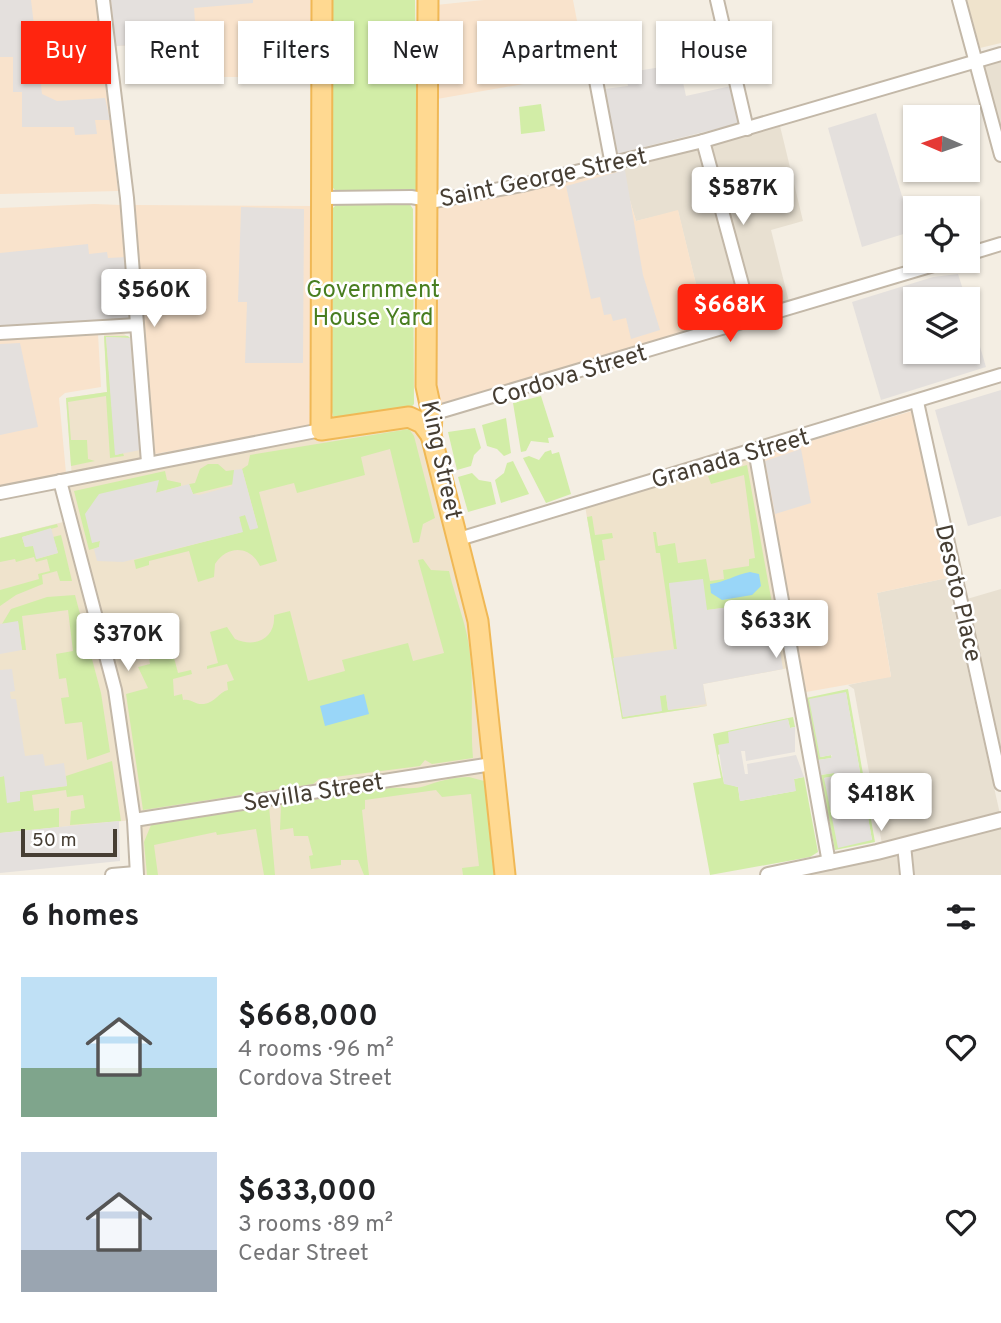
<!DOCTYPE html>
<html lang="en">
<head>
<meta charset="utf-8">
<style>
  :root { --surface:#fff; --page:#f6f6f6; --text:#202124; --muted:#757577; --accent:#ff250f }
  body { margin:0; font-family:Overpass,sans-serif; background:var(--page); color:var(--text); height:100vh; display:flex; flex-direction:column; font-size:26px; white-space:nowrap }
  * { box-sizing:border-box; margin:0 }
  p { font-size:23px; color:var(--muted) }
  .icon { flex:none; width:38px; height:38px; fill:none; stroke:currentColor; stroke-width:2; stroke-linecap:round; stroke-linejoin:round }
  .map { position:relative; height:875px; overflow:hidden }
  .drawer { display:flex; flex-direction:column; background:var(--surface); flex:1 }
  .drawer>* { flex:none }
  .guide { position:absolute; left:21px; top:21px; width:959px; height:63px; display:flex; gap:14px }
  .needle { width:46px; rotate:272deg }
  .fabs { position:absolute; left:903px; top:105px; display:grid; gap:14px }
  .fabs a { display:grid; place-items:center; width:77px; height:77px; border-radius:0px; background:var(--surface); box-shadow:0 2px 5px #0004; font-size:35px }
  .scale { position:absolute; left:21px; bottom:18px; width:96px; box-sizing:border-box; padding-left:7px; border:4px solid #463e33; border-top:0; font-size:19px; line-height:24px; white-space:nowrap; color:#463e33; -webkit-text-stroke:5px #fff; paint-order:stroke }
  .price { position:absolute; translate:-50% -60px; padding:0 16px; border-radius:7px; background:#fff; color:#222; font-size:23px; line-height:46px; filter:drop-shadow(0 2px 4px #0008) }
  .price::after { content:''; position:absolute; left:50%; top:42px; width:21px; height:16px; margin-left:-10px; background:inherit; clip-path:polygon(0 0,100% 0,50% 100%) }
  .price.selected { background:var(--accent); color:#fff }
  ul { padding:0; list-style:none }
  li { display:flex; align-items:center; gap:21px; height:175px; padding:0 21px }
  li span { display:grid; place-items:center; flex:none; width:196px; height:140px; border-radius:0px; color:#555 }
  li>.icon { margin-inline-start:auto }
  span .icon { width:84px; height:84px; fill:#fffc; stroke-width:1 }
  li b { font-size:30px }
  h2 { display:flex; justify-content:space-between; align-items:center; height:84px; padding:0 21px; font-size:30px }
  .tag { padding:0 24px; border-radius:0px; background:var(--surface); box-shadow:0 2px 5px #0004; font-size:24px; line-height:63px }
  .tag.selected { background:var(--accent); color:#fff }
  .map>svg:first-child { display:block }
  .residential { fill:#e8e0d1 }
  .commercial { fill:#f9e3cc }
  .education { fill:#efe3cc }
  .green { fill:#d2eda7 }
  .parking { fill:#e4e0dd }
  .water { fill:#99d6f8 }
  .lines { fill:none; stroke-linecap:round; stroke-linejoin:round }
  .minor-casing { stroke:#c3b8a8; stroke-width:16 }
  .tertiary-casing { stroke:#c3b8a8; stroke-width:18 }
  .primary-casing { stroke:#f0b855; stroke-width:23 }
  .minor { stroke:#fff; stroke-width:12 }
  .tertiary { stroke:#fff; stroke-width:14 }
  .primary { stroke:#ffd991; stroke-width:19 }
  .labels { text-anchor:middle; stroke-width:5; stroke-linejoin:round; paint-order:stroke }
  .street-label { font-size:24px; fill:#463e33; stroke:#fff }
  .park-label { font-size:24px; fill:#497e20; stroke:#fff }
</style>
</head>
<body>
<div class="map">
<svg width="1001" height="875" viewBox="0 0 1001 875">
  <rect width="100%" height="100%" fill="#f4eee3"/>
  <g class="residential">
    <path d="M1001,61V127L984,66Z"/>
    <path d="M780,126L803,221L771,230L789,302L706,325L678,211L636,221L621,170Z"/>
    <path d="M947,578L1000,814L882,844L854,689L848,685L891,676L877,593Z"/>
    <path d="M1001,589V748L967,599Z"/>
    <path d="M1001,827V875H915L912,850Z"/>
    <path d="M897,854L900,875H805L838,869Z"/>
  </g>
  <g class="commercial">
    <path d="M0,0H96L118,191L0,194Z"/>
    <path d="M111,0H315V77H216V61L196,62L195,46L191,42L116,46Z"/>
    <path d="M484,0H573L587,73L437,99L436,5Z"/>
    <path d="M621,170L636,221L678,210L706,325L438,406L433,386L435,208Z"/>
    <path d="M94,204L120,205L129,319L0,327V208Z"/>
    <path d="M135,205L315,206L313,425L155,454Z"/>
    <path d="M98,334L101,387L65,393L59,398L66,473L0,486V340Z"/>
    <path d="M912,411L947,578L877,593L891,677L806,692L763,455Z"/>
  </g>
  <g class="education">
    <path d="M967,0H1001V43L980,48Z"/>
    <path d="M104,332H121L130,338L142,463L416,420L459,539L505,875H137L133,820L0,833V538L71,520L60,481L72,478L66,398L107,392Z"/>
    <path d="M755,450L794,667L703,684L707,706L622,719L584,500Z"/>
  </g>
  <g class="green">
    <path d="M333,0H415L418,190L336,191L332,187Z"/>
    <path d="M541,104L545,131L521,134L519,107Z"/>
    <path d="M409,203L413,209L414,404L410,409L334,419L332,412L333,208L336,205Z"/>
    <path d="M104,336H128L130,338L106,337L116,455L123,453L124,456L110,458L106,396L68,402L71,440H87L88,459L95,461L71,466L66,398L107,392Z"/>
    <path d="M541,396L554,437L548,438L549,443L531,441L526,451L521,452L513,403Z"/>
    <path d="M506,418L511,453L504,456L497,449L487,446L482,425Z"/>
    <path d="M475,428L481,448L474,455L471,466L457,470L448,432Z"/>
    <path d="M409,429L414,436L435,518L423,524L419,542L413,543L390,449L361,457L365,475L297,493L294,483L259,492L277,561L260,566C250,545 227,545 215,564L214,577L198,582L189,551L149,561V565L136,569L134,560L242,532L239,516L245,515L258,528L242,469L248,465L250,455Z"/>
    <path d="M551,450L552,454L559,452L571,494L546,503L523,458L529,456L539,460L545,452Z"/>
    <path d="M513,461L529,494L501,503L495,480L504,473L507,463Z"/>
    <path d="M208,464H218L226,471L234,470V484L193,494L189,484L195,483L200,469Z"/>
    <path d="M747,465L773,609L762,611L760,603L707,610L669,583L677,649H674L660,553H656L653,532H656L658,546L675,543L678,563L706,559L710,581L724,579L723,570L749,566V559L755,558L744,475L711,484L708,476Z"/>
    <path d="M165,471L167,480L181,483V486L155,493L158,481L92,542L100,541L99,547L89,550L74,491Z"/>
    <path d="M472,473L479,480L491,482L496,504L468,512L458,477Z"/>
    <path d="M592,516L595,535L612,533L613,538L602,540L605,560L599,561L623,717L661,711L659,696L666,695L668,710L707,706L622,719L587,517Z"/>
    <path d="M57,524L58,527L22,537L25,547L33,545L37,559L58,553L53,537L61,535L72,581H60L57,571L42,575L43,584L16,595L0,606V590L39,579L38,574L50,571L47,559L36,562L34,557L16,562L15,559L0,562V538Z"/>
    <path d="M423,559L431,570L449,571C455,598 468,627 470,655C474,689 470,723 473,758L432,764L425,760L420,766L319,779L313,784L143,810L126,694L148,688L138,667L150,664L149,657L158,655L152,635H168L178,673L191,670L192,674L173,679L174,696L182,694L183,700C192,698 194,705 204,704C216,702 219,692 228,690L227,682L234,680L227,664L207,669V666L218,663L210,632L227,627L235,639C255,648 276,639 274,615L290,611L308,681L345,671L342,660L408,643L413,661L444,653L418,560Z"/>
    <path d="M75,595L101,693L110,752L87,760L82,722L65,724L61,698L69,697L66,678L59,679L56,654L73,651L68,610L22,616L26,650H22L18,622L2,624L11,609L47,597Z"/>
    <path d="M848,689L875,842L835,850L820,775L834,773L835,776L824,778L872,840L846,693L821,757L831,755L832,758L818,760L806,698Z"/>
    <path d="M793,717L795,727L790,728L788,720L730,743L718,755L724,783L738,787L740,801L795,791L794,779L804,777L818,852L810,857L710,875L693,783L721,778L713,734Z"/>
    <path d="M112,761L121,821L70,825L71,811L85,808L83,795L67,797L66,790L32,795L34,811L59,808V827L0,833V777L4,776L20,801L19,792L67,786L66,776Z"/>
    <path d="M469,777L484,781L494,875H463L462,868L479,866L471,794L442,797L436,790L365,800V809L362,810L369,875H364L358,860H341V865L311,869L309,856L313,855L308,836H294L293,828L280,830L281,805L390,788C402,787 413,790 425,786C439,781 453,777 469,777Z"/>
    <path d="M269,806L275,875H264L256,829L217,835L216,832L154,845L158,875H147L144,842L151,825Z"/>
  </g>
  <g class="parking">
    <path d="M0,0H31L42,94L57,101L105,98L110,120H95L97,134L75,135L74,127H22V92H13V57H0Z"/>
    <path d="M111,0H253V3L194,8L196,35L191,42L116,46Z"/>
    <path d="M679,64L686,96L731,86L740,123L616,154L604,89L628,86L625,73Z"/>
    <path d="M876,113L913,231L862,247L828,128Z"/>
    <path d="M625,170L643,275L660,330L631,339L626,318L613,321L611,314L604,315L600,297L591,299L566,186Z"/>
    <path d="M241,207L304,209L303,363H245L247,302H238Z"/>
    <path d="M88,244L89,254L107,252L108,258L127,257L137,325L0,333V253Z"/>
    <path d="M958,274L966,299H915V352H968V306L986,367L881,400L852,302L933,277Z"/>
    <path d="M106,337L130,338L140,450L115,455Z"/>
    <path d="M20,343L38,427L0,435V344Z"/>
    <path d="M1001,390V516L968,526L935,410Z"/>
    <path d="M801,449L811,503L775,514L765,461Z"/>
    <path d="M242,469L258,528L250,530L245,515L239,517L243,532L123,562L97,561L94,549L99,547L100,541L92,543L85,514L99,494L159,480L156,493L189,484L193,494L199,495L232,486L234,470Z"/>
    <path d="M51,528L58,553L36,559L33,546L25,547L22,537Z"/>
    <path d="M703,579L707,610L761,603L762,610L773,609L775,622L767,624L771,646L779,645L783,669L703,684L706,704L668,710L666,695L660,696L662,711L623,717L613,658L677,649L669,583Z"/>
    <path d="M18,621L22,650L0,654V624Z"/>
    <path d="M12,669L15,691L10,692L11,699H16L25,756L43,754L45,766L64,763L67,786L20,792V801L7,803L4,776L0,777V670Z"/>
    <path d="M846,692L872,840L838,848L824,778L834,776V773L820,775L818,760L831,758L832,755L820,757L809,699Z"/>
    <path d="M788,719L790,728L795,727V752L746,761L745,751H741L745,774H748L747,764L796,755L804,777L794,779L796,791L740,801L738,787L724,784L718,745L729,743L728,732Z"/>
    <path d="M119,821L120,861L0,873V833Z"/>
  </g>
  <g class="water">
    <path d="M750,572L759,574L761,586L752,595L722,600L711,593L710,584C725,582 735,575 750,572Z"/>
    <path d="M364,694L369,714L325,726L320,706Z"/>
  </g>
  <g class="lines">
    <g class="minor-casing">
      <g id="minor">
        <path d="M103,0L127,198L148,462"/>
        <path d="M717,0L747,129"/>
        <path d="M959,0L1001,155"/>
        <path d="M590,49L612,165"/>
        <path d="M703,141L752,321"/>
        <path d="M323,198L411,197L435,201L522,185L703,141L1001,54"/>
        <path d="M968,254L1001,244"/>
        <path d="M0,333L137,325"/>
        <path d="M917,402L1001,784"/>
        <path d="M432,414L947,261"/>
        <path d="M755,450L829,863"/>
        <path d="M60,481L115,690L134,820L137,875"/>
        <path d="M0,493L321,430"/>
        <path d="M459,539L1001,375"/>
        <path d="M134,820L492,764"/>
        <path d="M904,845L907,875"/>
        <path d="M112,875L136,873"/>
      </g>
    </g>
    <g class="tertiary-casing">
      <path id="tertiary" d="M768,875L877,852L1001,820"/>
    </g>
    <g class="primary-casing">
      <g id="primary">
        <path d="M322,0L321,430L409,417L422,423L431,435"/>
        <path d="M428,0L426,386L432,414L431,435L478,621L505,875"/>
      </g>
    </g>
    <use href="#minor" class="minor"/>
    <use href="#tertiary" class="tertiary"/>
    <use href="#primary" class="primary"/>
  </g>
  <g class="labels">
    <g class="street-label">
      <text transform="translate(543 177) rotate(-12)" y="8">Saint George Street</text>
      <text transform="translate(569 375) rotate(-17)" y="8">Cordova Street</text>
      <text transform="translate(730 458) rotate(-16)" y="8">Granada Street</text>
      <text transform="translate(442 460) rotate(78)" y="8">King Street</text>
      <text transform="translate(959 593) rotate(77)" y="8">Desoto Place</text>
      <text transform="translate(313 792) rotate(-9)" y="8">Sevilla Street</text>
    </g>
    <g class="park-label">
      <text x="373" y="297">Government<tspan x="373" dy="28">House Yard</tspan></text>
    </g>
  </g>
</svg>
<div class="fabs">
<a><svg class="needle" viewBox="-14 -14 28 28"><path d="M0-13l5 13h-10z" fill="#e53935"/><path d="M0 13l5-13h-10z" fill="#757577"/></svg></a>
<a><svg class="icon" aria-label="locate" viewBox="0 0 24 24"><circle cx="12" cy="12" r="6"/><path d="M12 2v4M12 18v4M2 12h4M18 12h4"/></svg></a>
<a><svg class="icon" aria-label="layers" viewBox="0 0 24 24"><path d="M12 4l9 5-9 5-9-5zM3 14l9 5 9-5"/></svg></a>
</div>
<div class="scale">50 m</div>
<b class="price" style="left:743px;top:227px">$587K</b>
<b class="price" style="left:154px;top:329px">$560K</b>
<b class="price selected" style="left:730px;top:344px">$668K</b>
<b class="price" style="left:776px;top:660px">$633K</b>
<b class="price" style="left:128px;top:673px">$370K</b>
<b class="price" style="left:881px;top:833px">$418K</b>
<div class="guide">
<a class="tag selected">Buy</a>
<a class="tag">Rent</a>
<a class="tag">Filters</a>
<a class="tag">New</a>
<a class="tag">Apartment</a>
<a class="tag">House</a>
</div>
</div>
<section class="drawer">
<h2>6 homes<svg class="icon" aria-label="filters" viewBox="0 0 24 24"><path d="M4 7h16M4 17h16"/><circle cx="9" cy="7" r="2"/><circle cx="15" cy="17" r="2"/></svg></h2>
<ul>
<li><span style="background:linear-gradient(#bfe0f5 65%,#7fa58c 0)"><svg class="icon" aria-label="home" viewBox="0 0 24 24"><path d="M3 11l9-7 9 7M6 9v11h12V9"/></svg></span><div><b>$668,000</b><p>4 rooms · 96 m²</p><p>Cordova Street</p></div><svg class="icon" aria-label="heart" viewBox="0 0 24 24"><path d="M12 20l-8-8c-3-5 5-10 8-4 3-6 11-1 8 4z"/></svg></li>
<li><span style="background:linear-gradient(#c9d6e8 70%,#9aa5b1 0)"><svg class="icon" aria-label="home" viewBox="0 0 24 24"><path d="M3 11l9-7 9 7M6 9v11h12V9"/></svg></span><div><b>$633,000</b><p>3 rooms · 89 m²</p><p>Cedar Street</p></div><svg class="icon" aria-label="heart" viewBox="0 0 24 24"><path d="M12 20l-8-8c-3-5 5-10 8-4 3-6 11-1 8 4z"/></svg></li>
</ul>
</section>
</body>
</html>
